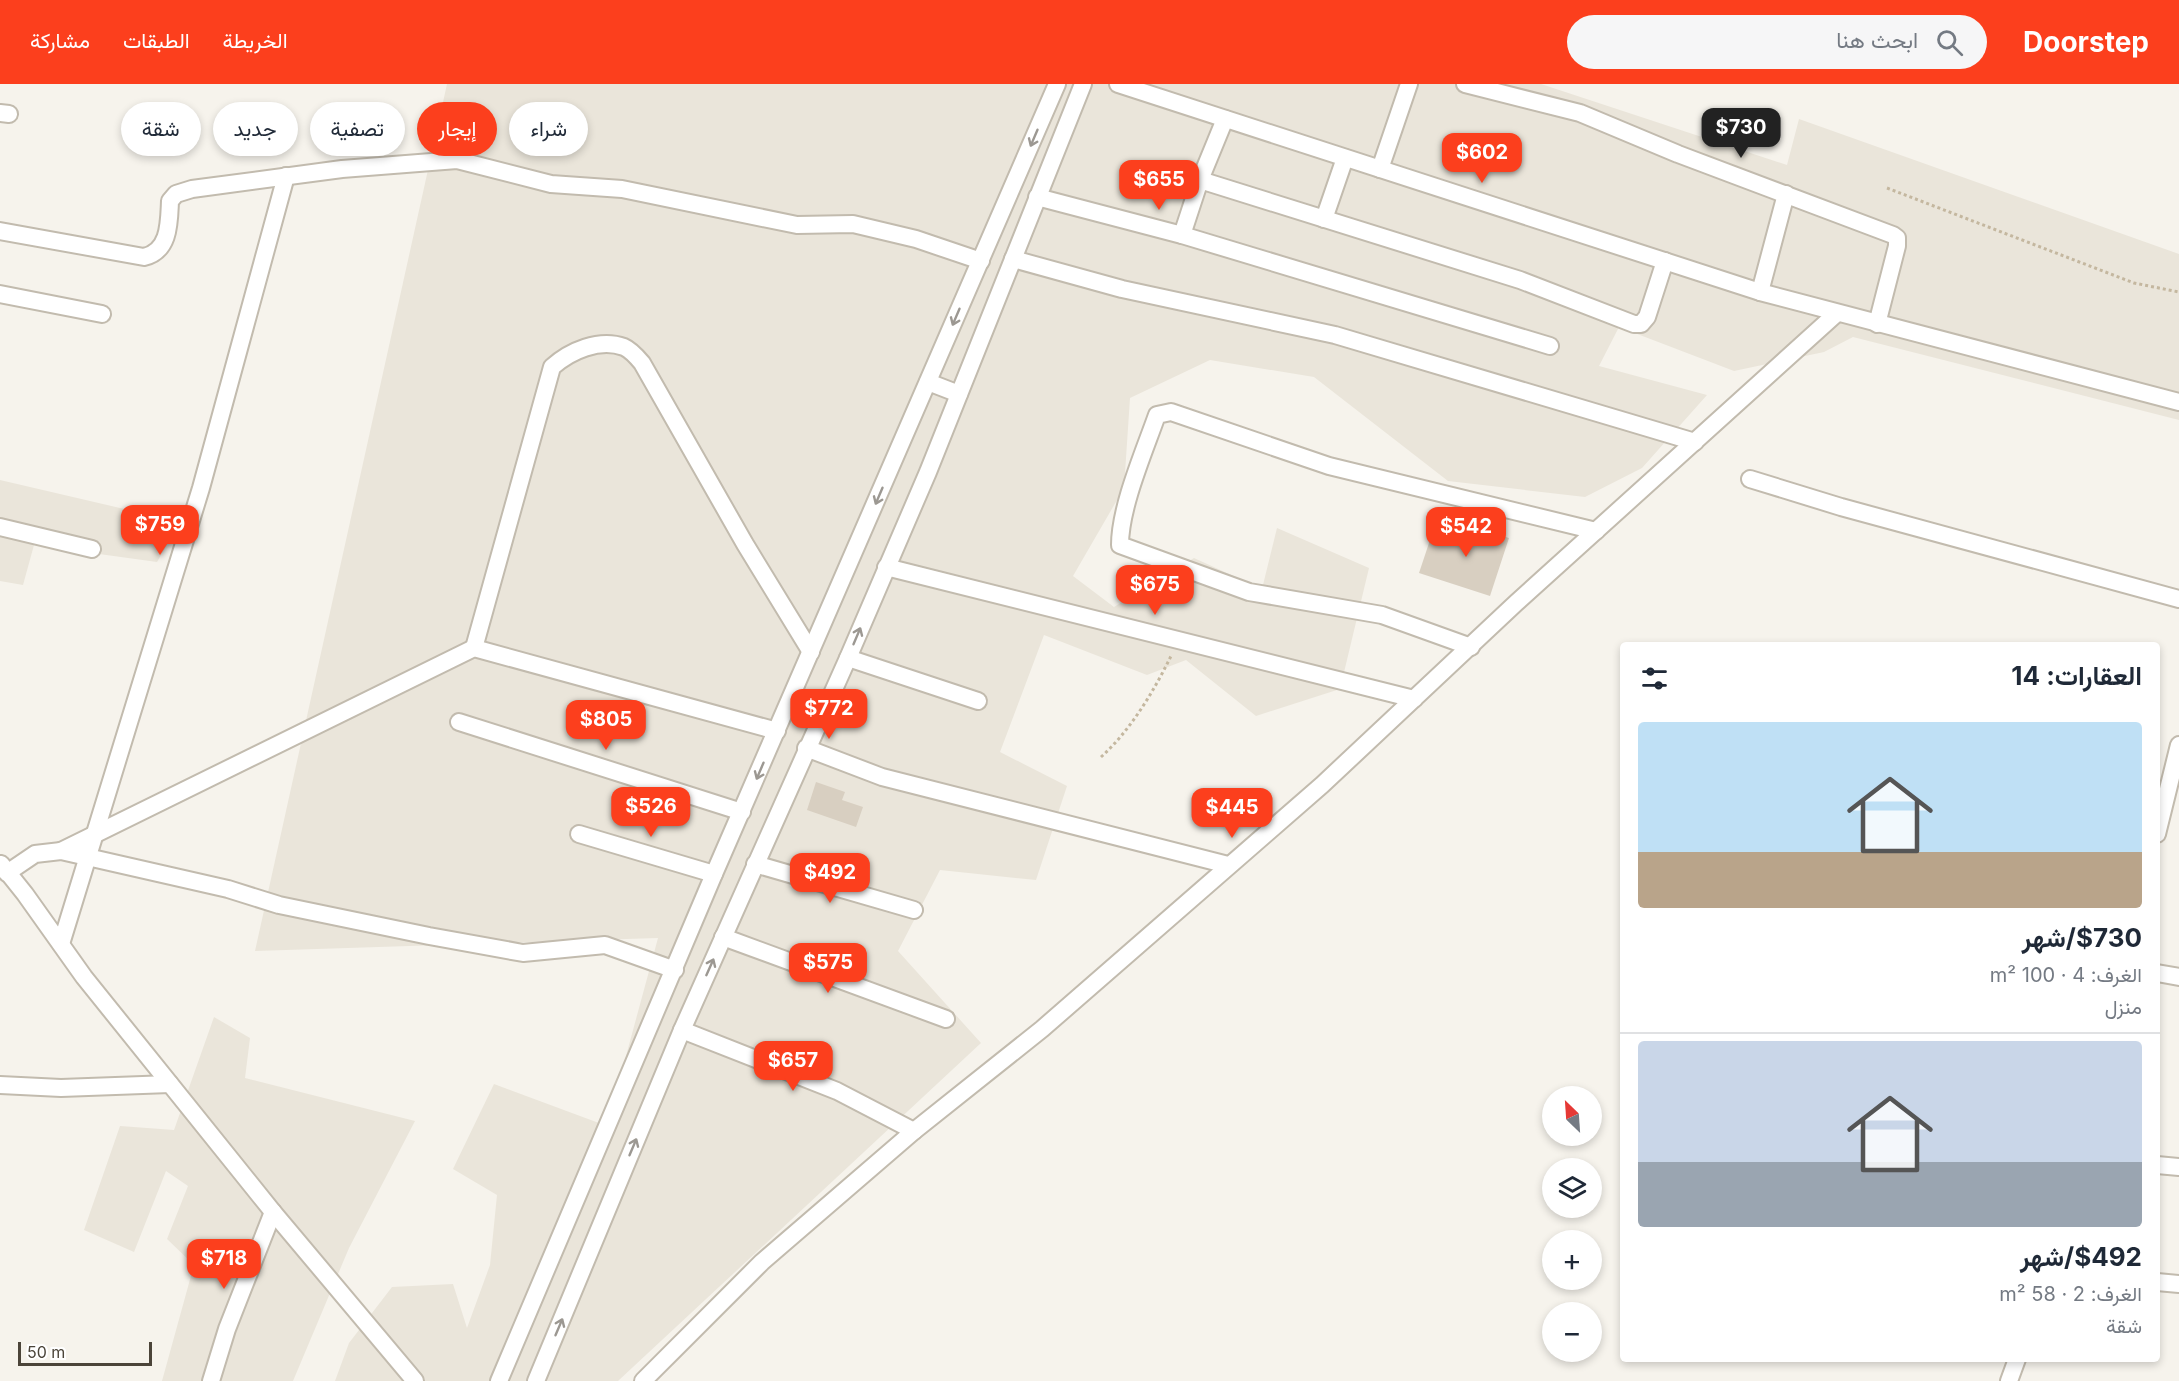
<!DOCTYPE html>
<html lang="ar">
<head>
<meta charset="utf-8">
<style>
  :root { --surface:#fff; --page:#f6f6f7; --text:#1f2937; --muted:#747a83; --line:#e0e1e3; --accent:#fc3f1d }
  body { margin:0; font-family:Inter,Vazirmatn,sans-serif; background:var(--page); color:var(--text); direction:rtl; height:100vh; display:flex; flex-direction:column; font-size:22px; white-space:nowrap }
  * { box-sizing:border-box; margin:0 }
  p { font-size:20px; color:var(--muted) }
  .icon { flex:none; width:33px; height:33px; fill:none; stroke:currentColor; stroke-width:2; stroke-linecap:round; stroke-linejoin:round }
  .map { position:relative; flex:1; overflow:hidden; direction:ltr }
  .sheet { position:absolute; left:1620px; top:558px; width:540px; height:720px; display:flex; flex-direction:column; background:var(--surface); border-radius:6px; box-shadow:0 3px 9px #0003; direction:rtl }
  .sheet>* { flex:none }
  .banner { position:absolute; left:18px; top:18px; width:570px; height:54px; direction:rtl; display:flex; gap:12px }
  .needle { width:39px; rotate:335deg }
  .controls { position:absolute; left:1542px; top:1002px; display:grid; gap:12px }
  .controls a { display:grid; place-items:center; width:60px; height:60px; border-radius:50%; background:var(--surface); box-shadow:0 3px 9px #0003; font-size:30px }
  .scale { position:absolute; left:18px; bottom:15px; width:134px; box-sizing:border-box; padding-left:6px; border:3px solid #4b4439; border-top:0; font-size:16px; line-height:21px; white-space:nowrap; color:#4b4439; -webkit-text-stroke:4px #fff; paint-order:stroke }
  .price { position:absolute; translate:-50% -51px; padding:0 14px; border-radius:12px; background:var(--accent); color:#fff; font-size:20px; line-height:39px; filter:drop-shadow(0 2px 3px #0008) }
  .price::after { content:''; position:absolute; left:50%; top:36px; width:18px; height:14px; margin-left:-9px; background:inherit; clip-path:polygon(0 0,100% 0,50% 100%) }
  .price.active { background:#222; color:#fff }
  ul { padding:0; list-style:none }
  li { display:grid; align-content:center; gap:12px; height:318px; padding:0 18px }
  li+li { border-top:2px solid var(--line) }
  li span { display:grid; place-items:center; height:186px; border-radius:6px; color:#555 }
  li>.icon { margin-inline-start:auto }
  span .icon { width:108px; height:108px; fill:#fffc; stroke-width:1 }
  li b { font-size:26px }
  h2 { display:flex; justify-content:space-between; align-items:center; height:72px; padding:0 18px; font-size:26px }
  .pill { padding:0 21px; border-radius:27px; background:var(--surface); box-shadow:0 3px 9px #0003; font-size:21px; line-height:54px }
  .pill.active { background:var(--accent); color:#fff }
  header { display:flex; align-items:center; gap:36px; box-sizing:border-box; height:84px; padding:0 30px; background:var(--accent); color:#fff }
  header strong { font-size:28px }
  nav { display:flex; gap:33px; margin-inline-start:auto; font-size:21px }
  .search { width:420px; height:54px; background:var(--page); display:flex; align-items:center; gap:15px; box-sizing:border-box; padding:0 21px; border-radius:33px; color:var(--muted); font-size:22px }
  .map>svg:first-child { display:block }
  .residential { fill:#eae5da }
  .building { fill:#d8cfc1 }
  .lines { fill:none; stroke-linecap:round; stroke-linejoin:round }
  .minor-casing { stroke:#c2bbae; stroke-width:20 }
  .path { stroke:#c4b79f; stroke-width:3; stroke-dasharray:3 3; stroke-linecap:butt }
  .minor { stroke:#fff; stroke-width:16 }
  .oneway { stroke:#9c9892 }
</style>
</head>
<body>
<header>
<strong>Doorstep</strong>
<div class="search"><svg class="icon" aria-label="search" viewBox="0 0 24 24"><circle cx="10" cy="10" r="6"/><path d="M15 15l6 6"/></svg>ابحث هنا</div>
<nav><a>الخريطة</a><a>الطبقات</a><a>مشاركة</a></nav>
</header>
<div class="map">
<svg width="2179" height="1297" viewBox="0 0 2179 1297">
  <rect width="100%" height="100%" fill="#f6f3ec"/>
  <g class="residential">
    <path d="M447,0H1541L1787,81L1799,35L2179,170V336L1853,253L1824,268L1734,287L1619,243L1599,282L1707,311L1642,384L1585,413L1448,397L1314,293L1210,276L1130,314L1124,404L1073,492L1114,523L1194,474L1262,505L1277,444L1369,484L1340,605L1256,632L1186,576L1147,591L1044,551L1000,668L1067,702L1036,796L940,786L898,867L981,959L618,1297H335L349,1259L392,1203L453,1200L467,1244L490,1181L497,1111L453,1085L494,1000L607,1042L658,854L255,867Z"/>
    <path d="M0,396L180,438L157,478L34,461L23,501L0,497Z"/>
    <path d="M214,933L250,954L245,994L415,1037L349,1164L293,1297H162L194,1181L167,1155L188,1102L166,1087L134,1168L84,1146L120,1042L174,1046Z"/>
  </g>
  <g class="building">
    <path d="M1452,437L1509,454L1490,512L1419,489L1432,450L1446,454Z"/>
    <path d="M816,698L845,708L842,716L863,723L856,743L807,726Z"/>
  </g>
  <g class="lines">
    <g class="minor-casing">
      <g id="minor">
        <path d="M1118,0L1760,208L2179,318"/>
        <path d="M1465,0L1580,29L1678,70L1893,151L1897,154V162L1877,240"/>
        <path d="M0,29L9,30"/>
        <path d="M1380,85L1409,0"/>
        <path d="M1200,96L1520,196L1634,240H1641L1647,233L1665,177"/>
        <path d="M1037,113L1182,151L1200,96L1225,35"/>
        <path d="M1324,135L1345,74"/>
        <path d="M0,147L144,173C170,167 169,138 170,117L176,110L192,105L342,85L457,76L551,100L622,105L797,141L853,140L916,155L981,177"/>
        <path d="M1182,151L1550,262"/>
        <path d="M1013,175L1122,205L1335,251L1695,358"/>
        <path d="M1760,208L1786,110"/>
        <path d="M0,210L102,230"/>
        <path d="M928,298L959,310"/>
        <path d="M1750,395L1841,423L2179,515"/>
        <path d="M0,443L92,465"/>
        <path d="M886,483L1414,615"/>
        <path d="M1471,563L1382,531L1249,508L1120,461C1120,423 1144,368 1157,331L1171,328L1329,382L1596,447"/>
        <path d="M474,564L552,283C570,267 599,254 624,263C631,266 637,273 642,279L745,460L811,568"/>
        <path d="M848,574L978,617"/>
        <path d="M459,638L742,728"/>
        <path d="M806,664L882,693L1228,781"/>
        <path d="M579,750L714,790"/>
        <path d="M2157,750L2179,661"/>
        <path d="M61,767L474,564L777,647"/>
        <path d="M1,780L25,810L84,893L273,1128L415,1297"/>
        <path d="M755,780L914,826"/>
        <path d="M7,789L35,770L61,767L228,805L279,821L429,852L523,869L605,861L675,886"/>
        <path d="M723,853L946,935"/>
        <path d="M61,860L201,404L286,92"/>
        <path d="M2157,889L2179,893"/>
        <path d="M682,946L837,1007L914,1047"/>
        <path d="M0,1001L61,1004L170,1000"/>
        <path d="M2157,1081L2179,1083"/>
        <path d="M2157,1198L2179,1200"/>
        <path d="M211,1297L227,1245L273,1128"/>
        <path d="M499,1297L714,790L1057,0"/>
        <path d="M536,1297L682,946L848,574L928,388L1083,0"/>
        <path d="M643,1297L762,1178L914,1047L1042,945L1322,701L1516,519L1837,229"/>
        <path d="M2009,1297L2017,1275"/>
      </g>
    </g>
    <g class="path">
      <path d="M1887,104L2134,199L2179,208"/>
      <path d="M1101,673C1130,647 1154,607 1171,572"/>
    </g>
    <use href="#minor" class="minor"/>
  </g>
  <defs><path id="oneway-shaft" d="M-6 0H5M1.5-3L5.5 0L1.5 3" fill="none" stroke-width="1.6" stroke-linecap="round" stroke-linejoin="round" transform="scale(1.5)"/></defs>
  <g class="oneway">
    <use href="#oneway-shaft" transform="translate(1034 54) rotate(113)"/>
    <use href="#oneway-shaft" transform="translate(956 233) rotate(113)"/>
    <use href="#oneway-shaft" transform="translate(879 412) rotate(113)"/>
    <use href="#oneway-shaft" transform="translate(857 552) rotate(-67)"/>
    <use href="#oneway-shaft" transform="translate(760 687) rotate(113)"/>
    <use href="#oneway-shaft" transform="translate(710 883) rotate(-66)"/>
    <use href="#oneway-shaft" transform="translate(633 1063) rotate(-67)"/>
    <use href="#oneway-shaft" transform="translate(559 1243) rotate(-67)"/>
  </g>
</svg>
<div class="controls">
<a><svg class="needle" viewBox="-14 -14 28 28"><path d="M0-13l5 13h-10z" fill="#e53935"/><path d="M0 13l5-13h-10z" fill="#747a83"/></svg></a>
<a><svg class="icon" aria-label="layers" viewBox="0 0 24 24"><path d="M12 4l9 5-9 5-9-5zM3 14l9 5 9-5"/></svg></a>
<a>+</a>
<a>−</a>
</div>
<div class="scale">50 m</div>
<b class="price active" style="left:1741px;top:75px">$730</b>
<b class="price" style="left:1482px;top:100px">$602</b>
<b class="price" style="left:1159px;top:127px">$655</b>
<b class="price" style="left:160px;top:472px">$759</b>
<b class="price" style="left:1466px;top:474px">$542</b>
<b class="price" style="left:1155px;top:532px">$675</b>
<b class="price" style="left:829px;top:656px">$772</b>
<b class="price" style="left:606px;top:667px">$805</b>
<b class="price" style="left:651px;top:754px">$526</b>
<b class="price" style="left:1232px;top:755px">$445</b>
<b class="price" style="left:830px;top:820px">$492</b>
<b class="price" style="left:828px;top:910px">$575</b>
<b class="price" style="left:793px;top:1008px">$657</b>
<b class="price" style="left:224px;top:1206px">$718</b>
<div class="banner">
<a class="pill">شراء</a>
<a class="pill active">إيجار</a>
<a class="pill">تصفية</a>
<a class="pill">جديد</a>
<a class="pill">شقة</a>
</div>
<section class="sheet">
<h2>العقارات: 14<svg class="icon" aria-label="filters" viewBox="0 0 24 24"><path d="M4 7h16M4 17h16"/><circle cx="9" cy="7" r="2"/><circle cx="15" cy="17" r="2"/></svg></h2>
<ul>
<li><span style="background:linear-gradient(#bfe0f5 70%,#b9a48a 0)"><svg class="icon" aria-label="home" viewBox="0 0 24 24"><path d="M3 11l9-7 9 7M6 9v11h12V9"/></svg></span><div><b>$730/شهر</b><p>الغرف: 4 · 100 m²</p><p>منزل</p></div></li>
<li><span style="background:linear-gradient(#c9d6e8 65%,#9aa5b1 0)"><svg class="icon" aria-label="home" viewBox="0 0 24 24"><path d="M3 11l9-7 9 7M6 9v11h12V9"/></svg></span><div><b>$492/شهر</b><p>الغرف: 2 · 58 m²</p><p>شقة</p></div></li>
</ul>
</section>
</div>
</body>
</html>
